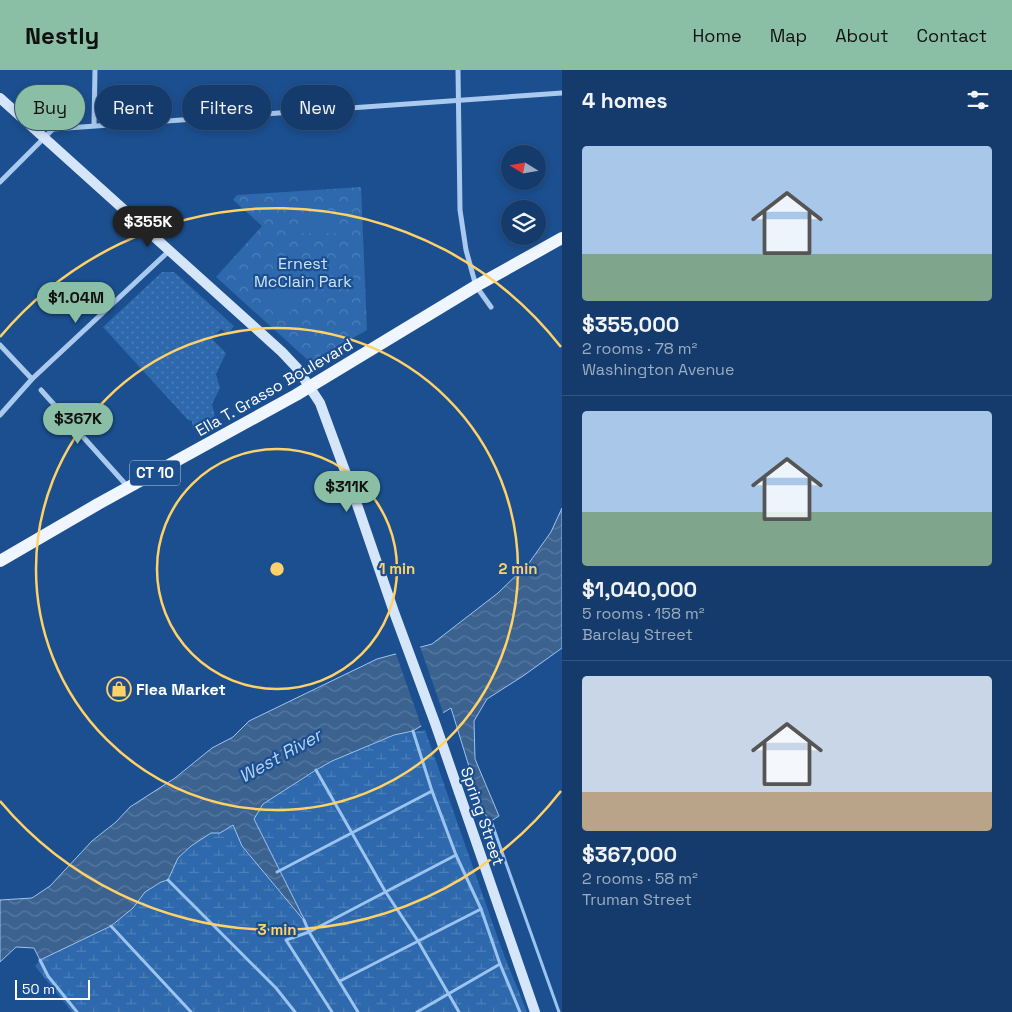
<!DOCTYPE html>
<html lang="en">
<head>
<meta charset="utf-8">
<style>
  :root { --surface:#143b6b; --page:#214673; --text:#f1f3f6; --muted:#9dadc1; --line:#33557e; --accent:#8abfa5 }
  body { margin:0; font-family:"Space Grotesk",sans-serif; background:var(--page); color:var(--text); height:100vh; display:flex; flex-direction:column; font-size:19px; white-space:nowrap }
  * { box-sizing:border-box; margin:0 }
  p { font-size:16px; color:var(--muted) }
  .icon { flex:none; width:28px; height:28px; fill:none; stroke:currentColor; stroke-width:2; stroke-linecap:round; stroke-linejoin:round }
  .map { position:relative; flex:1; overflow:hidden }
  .drawer { display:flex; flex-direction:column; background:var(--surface); width:450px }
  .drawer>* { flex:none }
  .hud { position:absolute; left:15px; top:15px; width:471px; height:45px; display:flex; gap:10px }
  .needle { width:32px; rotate:281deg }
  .fabs { position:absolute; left:501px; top:75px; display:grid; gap:10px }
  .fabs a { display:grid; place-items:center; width:45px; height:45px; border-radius:50%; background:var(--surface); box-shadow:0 2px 8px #0003,0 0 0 1px var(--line); font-size:25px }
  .scale { position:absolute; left:15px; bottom:12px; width:75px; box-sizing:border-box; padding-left:5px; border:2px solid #fff; border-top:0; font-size:14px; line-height:18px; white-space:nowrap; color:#fff; -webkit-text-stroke:4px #1b4f8f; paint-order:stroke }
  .price { position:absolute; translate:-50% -42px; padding:0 11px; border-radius:18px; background:var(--accent); color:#111; font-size:16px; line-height:32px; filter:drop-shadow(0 1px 2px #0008) }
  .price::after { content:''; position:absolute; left:50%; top:30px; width:15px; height:11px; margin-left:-8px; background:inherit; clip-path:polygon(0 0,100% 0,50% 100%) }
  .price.on { background:#222; color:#fff }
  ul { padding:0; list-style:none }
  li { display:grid; align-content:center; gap:10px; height:265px; padding:0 20px }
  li+li { border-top:1px solid var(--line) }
  li span { display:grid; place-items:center; height:155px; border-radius:5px; color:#555 }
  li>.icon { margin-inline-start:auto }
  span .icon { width:90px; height:90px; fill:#fffc; stroke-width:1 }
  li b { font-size:21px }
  h2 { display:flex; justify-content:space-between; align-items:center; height:60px; padding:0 20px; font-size:21px }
  .tag { padding:0 18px; border-radius:22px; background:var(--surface); box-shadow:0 2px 8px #0003,0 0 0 1px var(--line); font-size:18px; line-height:45px }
  .tag.on { background:var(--accent); color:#111 }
  header { display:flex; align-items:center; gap:30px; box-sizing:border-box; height:70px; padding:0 25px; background:var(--accent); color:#111 }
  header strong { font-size:24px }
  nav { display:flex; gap:28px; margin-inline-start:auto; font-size:18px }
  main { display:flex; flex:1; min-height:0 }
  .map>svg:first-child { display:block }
  .grass { fill:url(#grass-dots) }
  .wetland { fill:url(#wetland-marsh) }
  .park { fill:url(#park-crowns) }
  .pitch { fill:#2e69ad }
  .water { fill:url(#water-waves); stroke:#9cc4f0 }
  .pier { fill:#1b4f8f }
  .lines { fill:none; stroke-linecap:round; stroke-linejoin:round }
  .stream { stroke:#9cc4f0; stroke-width:3 }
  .minor { stroke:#a9c9ee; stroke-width:5 }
  .secondary { stroke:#d6e6fa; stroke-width:10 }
  .primary { stroke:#f0f6ff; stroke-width:12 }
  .ring { fill:none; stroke:#ffd166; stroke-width:2.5 }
  .labels { text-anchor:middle; stroke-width:4.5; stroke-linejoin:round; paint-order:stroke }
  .shield { fill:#1b4f8f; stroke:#bbcadd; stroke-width:1 }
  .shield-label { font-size:15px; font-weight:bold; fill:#fff }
  .park-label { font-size:16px; fill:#cfe3fa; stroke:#1b4f8f }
  .street-label { font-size:16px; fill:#fff; stroke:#1b4f8f }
  .poi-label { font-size:16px; font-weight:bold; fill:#fff; stroke:#1b4f8f; text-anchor:start }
  .water-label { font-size:18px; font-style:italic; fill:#b5d3f5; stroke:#1b4f8f }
  .centre { fill:#ffd166; stroke:#1b4f8f; stroke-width:2.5 }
  .ring-label { font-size:15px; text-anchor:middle; font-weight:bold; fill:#ffd166; stroke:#1b4f8f; stroke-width:4.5; stroke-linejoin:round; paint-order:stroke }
</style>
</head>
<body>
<header>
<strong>Nestly</strong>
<nav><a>Home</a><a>Map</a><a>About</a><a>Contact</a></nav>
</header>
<main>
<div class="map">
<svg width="562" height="942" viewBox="0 0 562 942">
  <defs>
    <pattern id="grass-dots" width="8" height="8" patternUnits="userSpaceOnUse" patternTransform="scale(1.25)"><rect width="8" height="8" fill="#2e69ad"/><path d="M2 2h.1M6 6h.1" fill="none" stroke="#4d80b9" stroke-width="1.8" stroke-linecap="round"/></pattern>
    <pattern id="wetland-marsh" width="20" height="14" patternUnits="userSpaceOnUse" patternTransform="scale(1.25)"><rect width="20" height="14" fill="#2e69ad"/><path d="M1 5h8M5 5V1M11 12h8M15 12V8" fill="none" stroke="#4d80b9"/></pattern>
    <pattern id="park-crowns" width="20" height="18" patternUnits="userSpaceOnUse" patternTransform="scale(1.25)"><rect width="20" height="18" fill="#2e69ad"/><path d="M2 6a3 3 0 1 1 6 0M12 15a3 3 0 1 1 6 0" fill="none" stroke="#4d80b9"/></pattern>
    <pattern id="water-waves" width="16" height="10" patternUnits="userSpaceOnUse" patternTransform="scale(1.25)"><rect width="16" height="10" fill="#3c6290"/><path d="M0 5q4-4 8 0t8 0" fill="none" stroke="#597aa1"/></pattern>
  </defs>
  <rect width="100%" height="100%" fill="#1b4f8f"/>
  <path class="grass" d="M162,202H174L234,256L228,264L221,259L212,269L226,283L216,304L220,318L212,334L215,346L193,359L192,351L188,350L103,257Z"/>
  <path class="wetland" d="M425,660L502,880L527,942H72L35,896L40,890L111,856L133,838L145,822L161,812L168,810L178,788L191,776L211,763H220L233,754L242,776L304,851L254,749L263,734L332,691L394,665Z"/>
  <path class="park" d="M361,117L367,260L310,292L216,207L262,156L233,130L237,125Z"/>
  <g class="pitch">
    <path d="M336,146V163H300V147Z"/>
    <path d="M288,188L315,214L300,231L272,205Z"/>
    <path d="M270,208L298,234L282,251L254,224Z"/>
  </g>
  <path class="water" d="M562,438V578L523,606L487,629L474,651L475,689L499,746L491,751L483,742L451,638L413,661L394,665L332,691L316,700L263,734L254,749L306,853L242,776L233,755L220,763H211L191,776L178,788L168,810L161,812L145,822L133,838L111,856L40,890L34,878L16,877L0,892V830L32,828L50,816L92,771L116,752L130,737L175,708L212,678L233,667L249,651L377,589L432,574L498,523L529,493L551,462Z"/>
  <path class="pier" d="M419,574L444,645L422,658L395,581Z"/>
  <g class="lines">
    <g class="stream">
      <path d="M413,661L432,721L456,785L481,839L500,894L520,942"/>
      <path d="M316,700L385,821L418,871L459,942"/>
      <path d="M491,751L559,942"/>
      <path d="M277,802L432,721"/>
      <path d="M168,810L276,918L295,942"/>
      <path d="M304,850L309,862L286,870L332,942"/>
      <path d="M111,856L191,942"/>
      <path d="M40,890L48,906L77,942"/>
      <path d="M340,911L481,839"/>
      <path d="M358,942L309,862L456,785"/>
      <path d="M417,942L500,894"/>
    </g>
    <g class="minor">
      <path d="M458,0L460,140L466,180L476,216L491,237"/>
      <path d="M94,55L95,0"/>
      <path d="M0,112L53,59L562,23"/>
      <path d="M0,275L32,309"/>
      <path d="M41,320L128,417"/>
      <path d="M0,345L32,309L169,181"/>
    </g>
    <path class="secondary" d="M0,28L282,282L297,298L320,333L352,420L394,542L435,653L535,942"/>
    <path class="primary" d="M0,491L98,434L296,325L476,216L562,168"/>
  </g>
  <g class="ring">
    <circle cx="277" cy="499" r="120"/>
    <circle cx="277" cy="499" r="241"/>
    <path d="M561 721A361 361 0 0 1 0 731M0 267A361 361 0 0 1 561 277"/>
  </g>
  <defs>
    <g id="shop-ring" transform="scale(1.25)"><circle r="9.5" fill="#1b4f8f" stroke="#ffd166" stroke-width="1.5"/><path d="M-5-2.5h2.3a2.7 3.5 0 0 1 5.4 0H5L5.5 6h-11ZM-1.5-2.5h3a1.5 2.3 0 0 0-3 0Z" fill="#ffd166"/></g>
  </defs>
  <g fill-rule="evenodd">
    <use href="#shop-ring" x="119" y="619"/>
  </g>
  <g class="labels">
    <rect class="shield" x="130" y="390.5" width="50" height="25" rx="4"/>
    <g class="shield-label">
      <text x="155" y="408">CT 10</text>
    </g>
    <g class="park-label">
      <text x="303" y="199">Ernest<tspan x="303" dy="18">McClain Park</tspan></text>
    </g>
    <g class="street-label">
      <text transform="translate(274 317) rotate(-30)" y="6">Ella T. Grasso Boulevard</text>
      <text transform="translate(483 746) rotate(71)" y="6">Spring Street</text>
    </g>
    <g class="poi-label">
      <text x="136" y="625">Flea Market</text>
    </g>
    <g class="water-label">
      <text transform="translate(280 686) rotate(-29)" y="6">West River</text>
    </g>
  </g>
  <circle cx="277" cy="499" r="8" class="centre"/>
  <g class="ring-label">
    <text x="397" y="504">1 min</text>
    <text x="518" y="504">2 min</text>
    <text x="277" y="865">3 min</text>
  </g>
</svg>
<div class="fabs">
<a><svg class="needle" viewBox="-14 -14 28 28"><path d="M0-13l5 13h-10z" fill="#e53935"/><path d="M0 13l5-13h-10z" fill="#9dadc1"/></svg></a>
<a><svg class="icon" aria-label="layers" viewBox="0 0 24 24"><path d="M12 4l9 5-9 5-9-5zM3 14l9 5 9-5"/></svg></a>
</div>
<div class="scale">50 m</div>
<b class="price on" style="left:148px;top:178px">$355K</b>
<b class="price" style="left:76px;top:254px">$1.04M</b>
<b class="price" style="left:78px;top:375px">$367K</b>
<b class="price" style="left:347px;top:443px">$311K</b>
<div class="hud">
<a class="tag on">Buy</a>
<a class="tag">Rent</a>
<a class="tag">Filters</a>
<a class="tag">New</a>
</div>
</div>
<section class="drawer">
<h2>4 homes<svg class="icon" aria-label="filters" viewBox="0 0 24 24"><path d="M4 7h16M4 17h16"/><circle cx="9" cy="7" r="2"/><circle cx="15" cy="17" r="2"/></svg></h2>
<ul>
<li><span style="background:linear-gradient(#a9c7e8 70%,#7fa58c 0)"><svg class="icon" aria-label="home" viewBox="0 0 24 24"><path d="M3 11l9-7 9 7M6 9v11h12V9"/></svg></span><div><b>$355,000</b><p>2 rooms · 78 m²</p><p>Washington Avenue</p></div></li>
<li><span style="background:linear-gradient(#a9c7e8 65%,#7fa58c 0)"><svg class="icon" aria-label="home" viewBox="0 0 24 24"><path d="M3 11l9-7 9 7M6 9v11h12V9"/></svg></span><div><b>$1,040,000</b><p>5 rooms · 158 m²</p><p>Barclay Street</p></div></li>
<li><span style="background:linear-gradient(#c9d6e8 75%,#b9a48a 0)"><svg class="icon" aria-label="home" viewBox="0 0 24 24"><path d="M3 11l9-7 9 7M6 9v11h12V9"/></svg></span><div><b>$367,000</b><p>2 rooms · 58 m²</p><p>Truman Street</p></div></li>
</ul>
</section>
</main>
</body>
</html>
